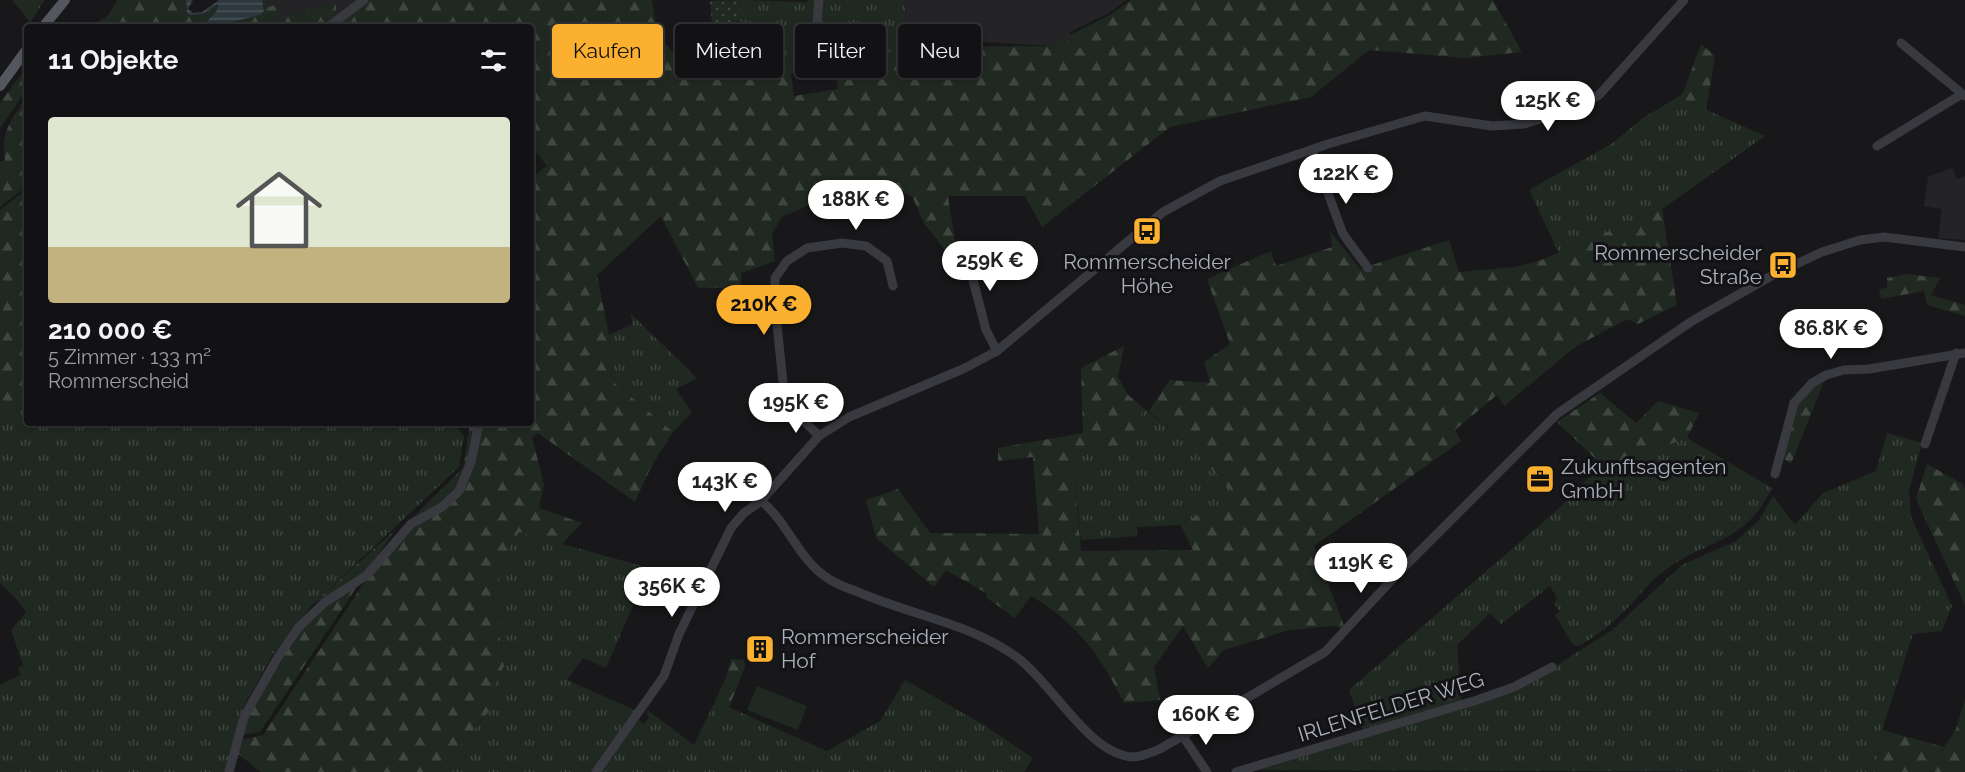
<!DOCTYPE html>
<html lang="de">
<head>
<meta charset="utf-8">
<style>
  :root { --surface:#121214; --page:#1f2022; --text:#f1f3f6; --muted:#9c9ea0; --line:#313234; --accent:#fbb02f }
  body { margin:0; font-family:Raleway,sans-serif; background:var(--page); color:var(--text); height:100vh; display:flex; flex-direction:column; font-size:22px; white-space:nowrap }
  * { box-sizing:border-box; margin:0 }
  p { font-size:20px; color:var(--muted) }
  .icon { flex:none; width:33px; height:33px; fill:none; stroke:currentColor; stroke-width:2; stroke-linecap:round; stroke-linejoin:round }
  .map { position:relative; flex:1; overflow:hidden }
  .side { position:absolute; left:24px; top:24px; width:510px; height:402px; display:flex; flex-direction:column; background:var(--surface); border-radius:6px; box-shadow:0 3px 9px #0003,0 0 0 2px var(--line) }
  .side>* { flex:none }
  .top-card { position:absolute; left:552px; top:24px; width:570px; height:54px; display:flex; gap:12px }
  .price { position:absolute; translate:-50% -51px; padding:0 14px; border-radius:21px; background:#fff; color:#222; font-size:20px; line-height:39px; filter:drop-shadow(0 2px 3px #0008) }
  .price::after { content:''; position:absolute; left:50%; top:36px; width:18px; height:14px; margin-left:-9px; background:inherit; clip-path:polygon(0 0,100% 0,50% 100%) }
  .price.selected { background:var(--accent); color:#111 }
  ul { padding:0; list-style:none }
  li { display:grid; align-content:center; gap:12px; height:318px; padding:0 24px }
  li+li { border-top:2px solid var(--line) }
  li span { display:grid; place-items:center; height:186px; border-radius:6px; color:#555 }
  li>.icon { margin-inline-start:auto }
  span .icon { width:108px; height:108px; fill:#fffc; stroke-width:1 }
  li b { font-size:26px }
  h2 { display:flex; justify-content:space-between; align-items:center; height:72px; padding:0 24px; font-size:26px }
  .chip { padding:0 21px; border-radius:6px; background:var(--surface); box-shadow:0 3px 9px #0003,0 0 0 2px var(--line); font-size:21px; line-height:54px }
  .chip.selected { background:var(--accent); color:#111 }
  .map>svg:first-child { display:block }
  .built { fill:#242427 }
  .grass { fill:url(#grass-tufts) }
  .forest { fill:url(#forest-firs) }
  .park { fill:#202921 }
  .garden { fill:url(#garden-dots) }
  .water { fill:url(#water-rules) }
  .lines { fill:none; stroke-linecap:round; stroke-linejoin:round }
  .minor { stroke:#393a40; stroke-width:9 }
  .major { stroke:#55575f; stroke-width:10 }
  .labels { text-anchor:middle; stroke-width:6; stroke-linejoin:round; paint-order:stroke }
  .poi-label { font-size:21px; fill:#aaafbb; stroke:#131315; text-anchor:start }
  .street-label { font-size:21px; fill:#aaafbb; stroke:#131315 }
</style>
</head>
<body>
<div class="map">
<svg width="1965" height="772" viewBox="0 0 1965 772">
  <defs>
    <pattern id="grass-tufts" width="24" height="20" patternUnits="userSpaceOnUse" patternTransform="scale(1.5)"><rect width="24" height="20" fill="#202921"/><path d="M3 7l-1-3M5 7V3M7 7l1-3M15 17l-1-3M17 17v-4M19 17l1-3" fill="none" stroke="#3e463f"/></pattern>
    <pattern id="forest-firs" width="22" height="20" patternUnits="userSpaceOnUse" patternTransform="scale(1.5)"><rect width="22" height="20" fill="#202921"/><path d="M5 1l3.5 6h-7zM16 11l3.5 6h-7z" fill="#3e463f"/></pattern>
    <pattern id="garden-dots" width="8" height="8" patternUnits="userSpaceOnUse" patternTransform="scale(1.5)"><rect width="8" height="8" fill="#202921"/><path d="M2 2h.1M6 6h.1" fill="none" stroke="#3e463f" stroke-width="1.8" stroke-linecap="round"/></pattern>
    <pattern id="water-rules" width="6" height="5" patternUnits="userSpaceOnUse" patternTransform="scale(1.5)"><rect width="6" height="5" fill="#2d383f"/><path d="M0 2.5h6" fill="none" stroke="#495259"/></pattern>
  </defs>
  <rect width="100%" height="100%" fill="#18181a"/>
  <g class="built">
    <path d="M268,0H358L336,20V1L279,20L277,5L269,7Z"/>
    <path d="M905,0H1126L1109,13L1070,32V39L1053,46L980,42L907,47Z"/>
    <path d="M1952,168L1957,179L1965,176V240L1938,238L1942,209L1924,206L1928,177Z"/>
  </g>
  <g class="grass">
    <path d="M12,0H45L30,22Z"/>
    <path d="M739,0L807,2L808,0H905L907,47L832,69L791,73L794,57L761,55L764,43L753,30L742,31Z"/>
    <path d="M1678,97L1765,136L1662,209L1559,253L1529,190L1613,143L1643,118Z"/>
    <path d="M630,313L697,378L676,389L692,412L673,432L612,381L609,335L633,324Z"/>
    <path d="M27,396V423H453L464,436L459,467L313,604L273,654L243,708L226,772H0V685L21,675L18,668L23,665L11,630L26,613L20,603L0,583V413Z"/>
    <path d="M1144,408L1188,444L1236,495L1180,525L1137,527V536L1081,540L1072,452L1134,444L1131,438L1141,422Z"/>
    <path d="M1887,433L1922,443L1909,490L1911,517L1952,606L1942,631L1913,634L1882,730L1874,772L1260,770L1426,719L1538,677L1611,631L1682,565L1736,541L1760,519L1773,496L1795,525L1823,493L1876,471Z"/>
    <path d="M1687,438L1772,488C1744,546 1706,538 1661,573C1646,585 1634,603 1619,616C1607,628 1593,638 1578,646L1573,645L1555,615L1560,611L1554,604L1557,598L1550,586L1501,624L1490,613L1457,645L1461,700L1363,731L1349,690L1557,510L1594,472Z"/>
    <path d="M519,532L649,568L606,668L583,658L567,680L637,711L595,772H438L489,711L491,690L504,665L496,612L501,561Z"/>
    <path d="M905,680L984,725L1033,758L1024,772H599L639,719L643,724L649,718L646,709L694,745L715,701L827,751L880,721Z"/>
  </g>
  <g class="forest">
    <path d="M117,0H186V9L190,15L204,14L216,4L218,8L202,27H90L109,15Z"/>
    <path d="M262,0H268L269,7L277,4L279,20L336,1V19L326,27H212L260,15L264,11Z"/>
    <path d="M370,0H652L657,35L693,73L703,63L734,55L746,59L761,55L794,57L791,73L794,96L838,89L835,68L907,47L1053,46L1070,39V35L1110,15L1131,0H1493L1522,52L1466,58L1369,50L1311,97L1170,127L1042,227L1025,196H948L959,268L924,223L912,196L886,189H845L782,217L772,234L775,261L741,273V288H698L661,216L597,275L609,335L612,381L673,432L651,467L635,502L538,433L532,437L544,485L539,508L582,523L562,544L519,532L501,561L496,612L504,666L491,690L489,711L438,772H261L237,753L240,740L263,735L368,577L403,534L448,507L461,495L471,470L481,423H531V174H536L547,166L531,145V27H332Z"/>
    <path d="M1701,44L1715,56L1706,110L1678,97L1683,93Z"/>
    <path d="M27,67V89L0,128V103Z"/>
    <path d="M27,95V186L0,207V162L5,160C0,129 14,118 27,95Z"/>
    <path d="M27,189V396L0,413V210Z"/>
    <path d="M1662,209L1677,305L1638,324L1627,319L1575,347L1504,406L1497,395L1455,430L1461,441L1314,546L1344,626L1342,629L1335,626L1289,630L1224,650L1208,668L1183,626L1154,667L1160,700L1124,703C1100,655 1078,624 1031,596L1015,618L987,598L986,593L946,570L934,587L876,538L866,500L898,489L930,533L1039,534L1033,457L998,461V448L1083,433L1081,368L1124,346L1118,377L1128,395L1144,408L1141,422L1131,438L1134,444L1072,452L1081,551L1193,550L1180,525L1235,495L1188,444L1149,411L1170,380L1210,383L1204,362L1230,344L1207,279L1271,251L1276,266L1332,247L1330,231L1360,269L1449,240L1459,272L1515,267L1539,261Z"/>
    <path d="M1907,274L1940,278L1931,295L1965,305V316L1927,305L1924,291L1881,299L1879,289L1887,288V278Z"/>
    <path d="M1824,381L1791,464L1783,458C1791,424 1791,400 1824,381Z"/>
    <path d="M1600,393L1636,423L1658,401L1699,413L1687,438L1594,472L1601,464L1557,422Z"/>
    <path d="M470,423H477L458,491L398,532L463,468Z"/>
    <path d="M1927,464L1963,484L1965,489V605L1916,499Z"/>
    <path d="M395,530L365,574L313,604Z"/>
    <path d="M358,585L260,732L242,735C248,701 293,634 318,609C328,599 345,593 358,585Z"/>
    <path d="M731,659L744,660L745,667L729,707L715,701L726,678Z"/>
    <path d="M1965,699V772H1874L1882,730L1944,747L1956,729Z"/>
  </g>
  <g class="park">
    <path d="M753,29L764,44L761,55L746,59L737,47L734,35L742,31Z"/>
    <path d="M757,686L807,706L798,730L747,710Z"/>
  </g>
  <path class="garden" d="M739,0L742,21L712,24L710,1Z"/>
  <g class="water">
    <path d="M186,0H193L188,9L193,13L202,12L219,0H262L264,11L260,15L212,27H202L217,10L218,4L203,14L190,15L187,13Z"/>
    <path d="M706,39L734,43V55L729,58L709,56Z"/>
  </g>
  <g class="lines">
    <g class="minor">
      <path d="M328,27L364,0"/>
      <path d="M1901,43L1965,96"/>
      <path d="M813,66L819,0"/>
      <path d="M1877,146L1962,94"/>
      <path d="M1312,150L1343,234L1368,268"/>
      <path d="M997,351L986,330L971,272L979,265L1002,258"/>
      <path d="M819,436L785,402L775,305V278L787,261L807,248L842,243L866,246L887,261L893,286"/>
      <path d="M1925,444L1956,353"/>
      <path d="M1775,474L1794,403L1812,383L1826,375L1844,370L1869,369L1965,353"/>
      <path d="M761,501C789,523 798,560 829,579C839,586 852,589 863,594C915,616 972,624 1018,658C1053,684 1090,756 1134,757C1142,757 1152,752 1160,749L1325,652L1399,572L1557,414L1692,321L1773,275L1822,252L1860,240L1884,237L1965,247"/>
      <path d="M1182,735L1207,772"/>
      <path d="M229,772L244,717L278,657L298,628L324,603L367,575L411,524L442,507L459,491L471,462L479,423"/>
      <path d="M596,772L664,676L679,634L731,528L744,513L761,501L819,436L849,417L963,369L997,351L1163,212L1220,181L1328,144L1425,116L1492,126L1524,124L1570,110L1599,95L1684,0"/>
      <path d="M1236,772L1477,700L1514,687L1552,667"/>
    </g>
    <g class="major">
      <path d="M43,27L65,0"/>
      <path d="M0,86L27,49"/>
    </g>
  </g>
  <defs>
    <g id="bus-square" transform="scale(1.5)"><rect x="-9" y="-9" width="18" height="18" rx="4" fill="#fbb02f" stroke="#131315"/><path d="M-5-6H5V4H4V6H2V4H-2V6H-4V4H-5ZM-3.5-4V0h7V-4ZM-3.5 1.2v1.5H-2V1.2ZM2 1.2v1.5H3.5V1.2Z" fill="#111"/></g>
    <g id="office-square" transform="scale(1.5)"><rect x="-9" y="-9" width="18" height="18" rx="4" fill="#fbb02f" stroke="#131315"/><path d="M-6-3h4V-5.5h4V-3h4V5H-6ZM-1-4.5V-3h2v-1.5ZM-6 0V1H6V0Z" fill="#111"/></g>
    <g id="building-square" transform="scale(1.5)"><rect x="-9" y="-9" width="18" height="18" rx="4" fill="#fbb02f" stroke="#131315"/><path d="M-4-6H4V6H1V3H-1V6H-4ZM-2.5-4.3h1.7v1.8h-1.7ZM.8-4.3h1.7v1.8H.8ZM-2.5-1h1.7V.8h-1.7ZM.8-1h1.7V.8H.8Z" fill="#111"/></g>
  </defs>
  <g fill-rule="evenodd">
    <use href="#bus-square" x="1147" y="231"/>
    <use href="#bus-square" x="1783" y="265"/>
    <use href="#office-square" x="1540" y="479"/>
    <use href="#building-square" x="760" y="649"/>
  </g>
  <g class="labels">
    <g class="poi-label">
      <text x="1762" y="260" text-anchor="end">Rommerscheider<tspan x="1762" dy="24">Straße</tspan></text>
      <text x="1147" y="269" text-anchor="middle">Rommerscheider<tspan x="1147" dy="24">Höhe</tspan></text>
      <text x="1561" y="474">Zukunftsagenten<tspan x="1561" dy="24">GmbH</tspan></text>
      <text x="781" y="644">Rommerscheider<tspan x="781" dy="24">Hof</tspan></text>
    </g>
    <g class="street-label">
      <text transform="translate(1391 707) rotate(-17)" y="7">IRLENFELDER WEG</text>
    </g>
  </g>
</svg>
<b class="price" style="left:1548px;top:132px">125K €</b>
<b class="price" style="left:1346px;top:205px">122K €</b>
<b class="price" style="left:856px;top:231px">188K €</b>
<b class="price" style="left:990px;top:292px">259K €</b>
<b class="price selected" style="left:764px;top:336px">210K €</b>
<b class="price" style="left:1831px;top:360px">86.8K €</b>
<b class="price" style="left:796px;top:434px">195K €</b>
<b class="price" style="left:725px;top:513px">143K €</b>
<b class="price" style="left:1361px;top:594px">119K €</b>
<b class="price" style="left:672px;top:618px">356K €</b>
<b class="price" style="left:1206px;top:746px">160K €</b>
<div class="top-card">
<a class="chip selected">Kaufen</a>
<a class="chip">Mieten</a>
<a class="chip">Filter</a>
<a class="chip">Neu</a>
</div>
<section class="side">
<h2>11 Objekte<svg class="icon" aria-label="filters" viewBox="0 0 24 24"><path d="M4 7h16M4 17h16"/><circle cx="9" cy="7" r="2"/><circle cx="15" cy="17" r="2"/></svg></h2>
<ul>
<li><span style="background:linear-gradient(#dfe7d0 70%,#c2b280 0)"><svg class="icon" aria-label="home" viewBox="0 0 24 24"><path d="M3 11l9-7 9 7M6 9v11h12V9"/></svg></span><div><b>210 000 €</b><p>5 Zimmer · 133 m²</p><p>Rommerscheid</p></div></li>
</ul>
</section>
</div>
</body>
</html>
